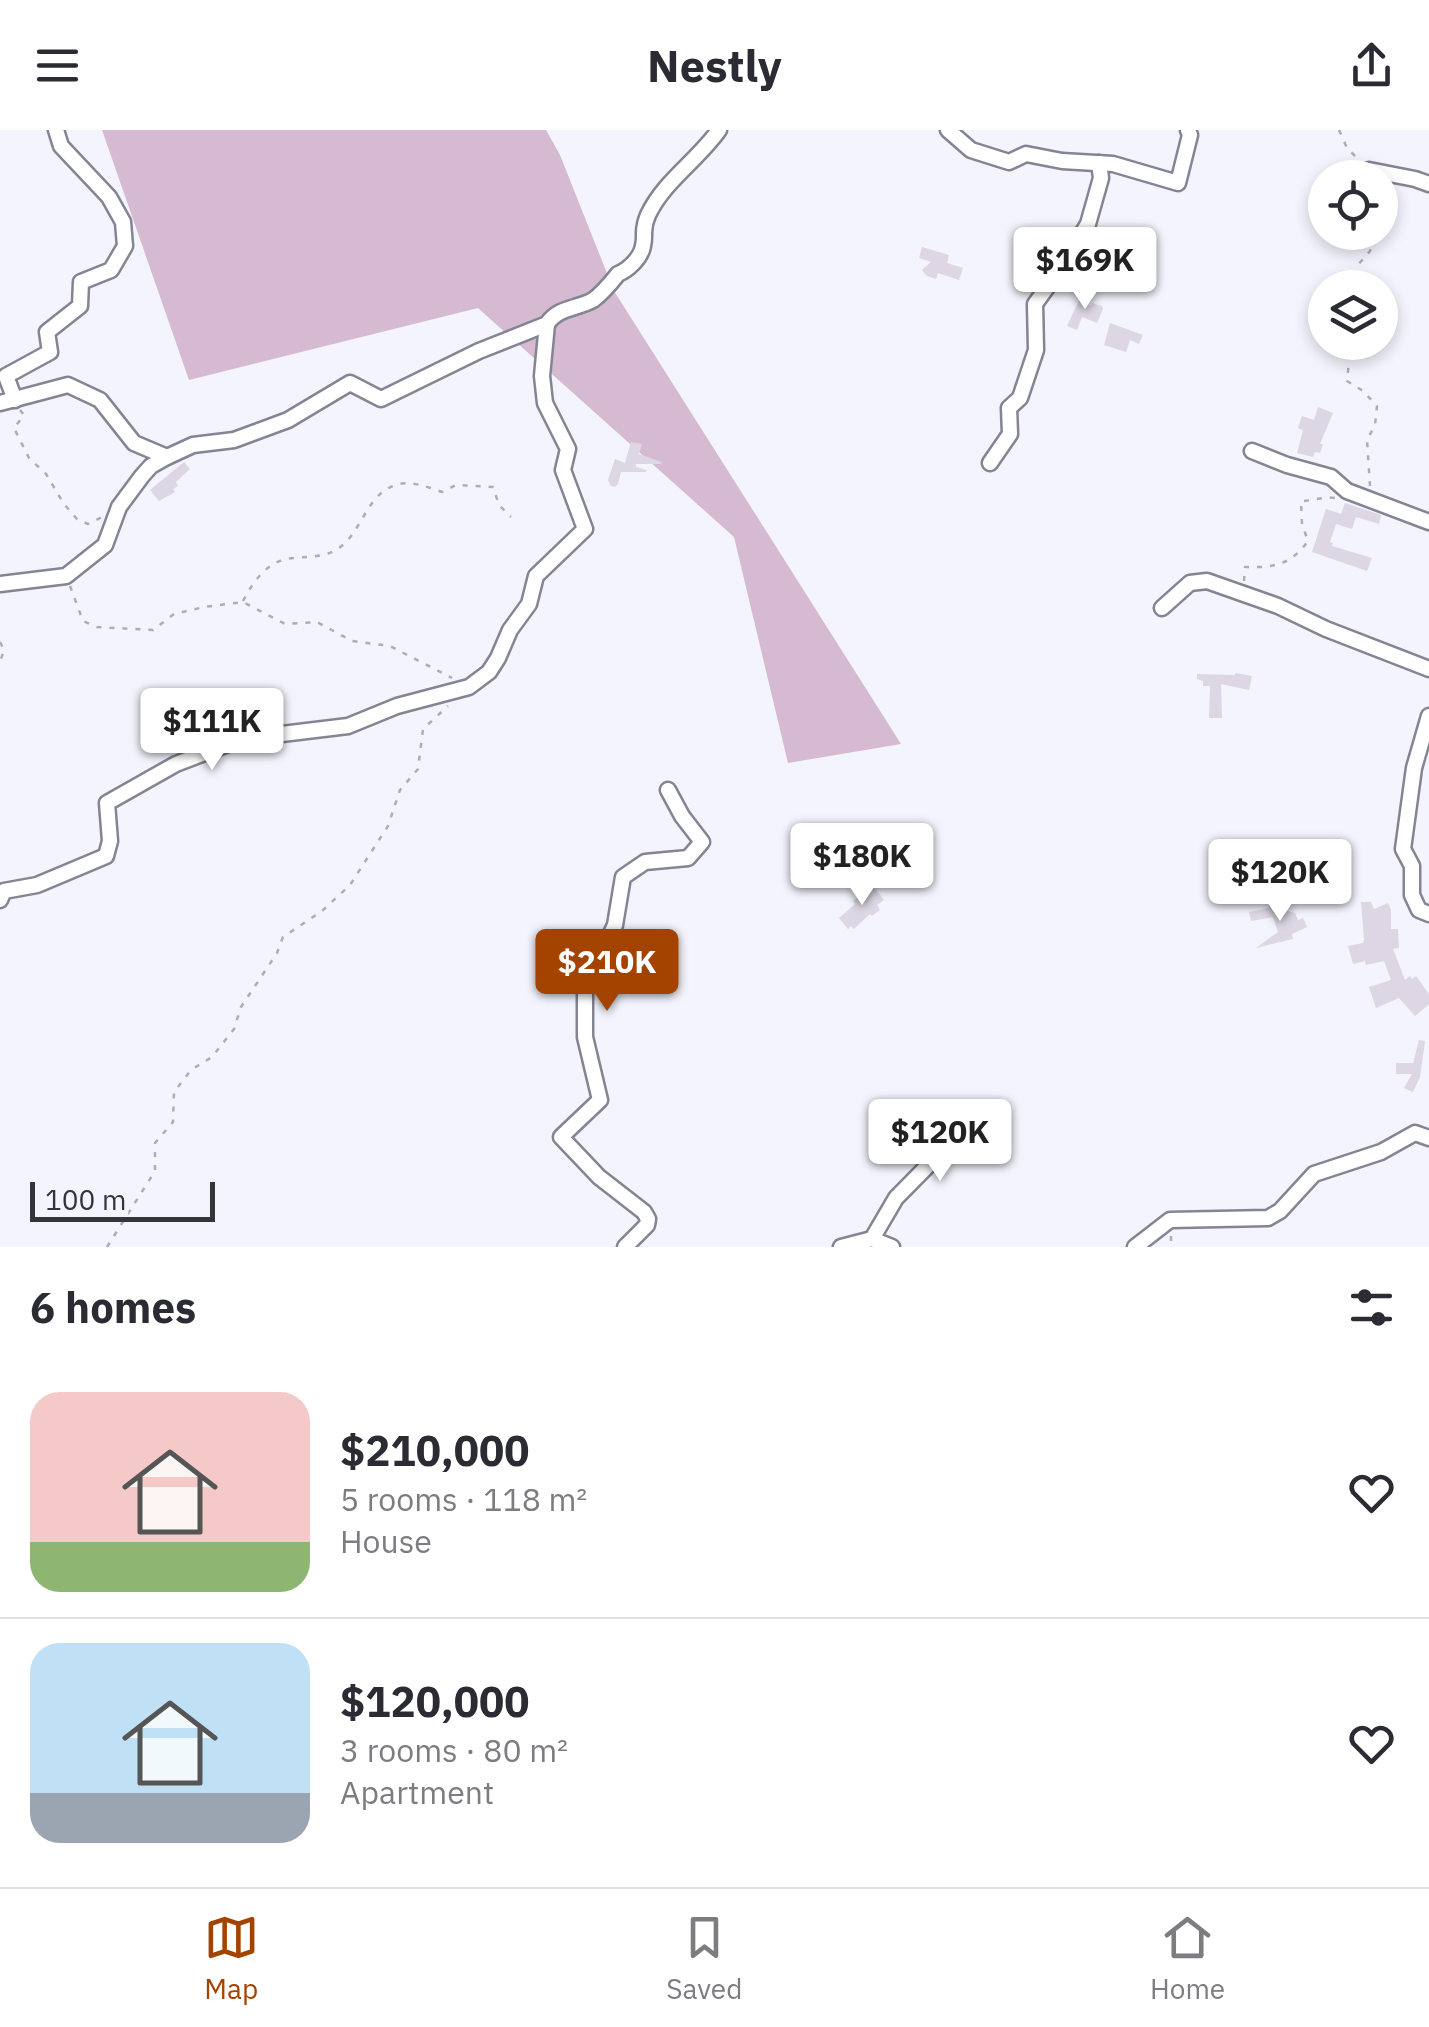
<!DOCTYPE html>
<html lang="en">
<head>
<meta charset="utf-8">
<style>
  :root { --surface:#fff; --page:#f7f7f7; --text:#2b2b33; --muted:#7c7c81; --line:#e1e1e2; --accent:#a44300 }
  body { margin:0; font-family:"IBM Plex Sans",sans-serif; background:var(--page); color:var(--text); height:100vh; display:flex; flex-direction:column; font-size:38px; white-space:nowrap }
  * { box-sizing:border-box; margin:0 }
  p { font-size:32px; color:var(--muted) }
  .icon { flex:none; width:55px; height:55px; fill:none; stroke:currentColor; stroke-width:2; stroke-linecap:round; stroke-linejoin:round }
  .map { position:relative; height:1117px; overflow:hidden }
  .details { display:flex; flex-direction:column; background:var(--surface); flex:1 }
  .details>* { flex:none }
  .controls { position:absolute; left:1308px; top:30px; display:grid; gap:20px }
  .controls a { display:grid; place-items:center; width:90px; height:90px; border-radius:50%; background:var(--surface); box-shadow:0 5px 15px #0003; font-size:50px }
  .scale { position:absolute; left:30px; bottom:25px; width:185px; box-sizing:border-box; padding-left:10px; border:5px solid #34353a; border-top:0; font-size:28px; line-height:35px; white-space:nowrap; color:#34353a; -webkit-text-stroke:8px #f3f4fd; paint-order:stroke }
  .price { position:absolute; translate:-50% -85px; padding:0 22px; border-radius:10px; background:#fff; color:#222; font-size:32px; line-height:65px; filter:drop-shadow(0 2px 5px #0008) }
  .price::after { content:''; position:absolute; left:50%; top:60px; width:30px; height:22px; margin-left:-15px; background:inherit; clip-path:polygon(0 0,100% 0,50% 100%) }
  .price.selected { background:var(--accent); color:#fff }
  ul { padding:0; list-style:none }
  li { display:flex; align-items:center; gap:30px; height:250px; padding:0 30px }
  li+li { border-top:2px solid var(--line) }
  li span { display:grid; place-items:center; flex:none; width:280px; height:200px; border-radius:30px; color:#555 }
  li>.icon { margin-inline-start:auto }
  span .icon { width:120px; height:120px; fill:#fffc; stroke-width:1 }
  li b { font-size:42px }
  h2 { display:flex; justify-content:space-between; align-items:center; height:120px; padding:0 30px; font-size:42px }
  header { display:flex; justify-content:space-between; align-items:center; height:130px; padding:0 30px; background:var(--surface); font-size:45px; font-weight:700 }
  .menu { display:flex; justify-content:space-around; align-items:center; height:140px; border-top:2px solid var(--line); background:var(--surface); font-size:28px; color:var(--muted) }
  .menu a { display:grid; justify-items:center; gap:5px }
  .menu .selected { color:var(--accent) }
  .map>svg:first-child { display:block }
  .green { fill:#d5bad1 }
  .building { fill:#ddd6e4 }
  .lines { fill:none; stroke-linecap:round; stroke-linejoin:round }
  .minor-casing { stroke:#848593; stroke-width:19 }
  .path { stroke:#acadb5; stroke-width:2.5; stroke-dasharray:5 8; stroke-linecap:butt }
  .minor { stroke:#fff; stroke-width:14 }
</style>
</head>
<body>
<header><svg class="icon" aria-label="menu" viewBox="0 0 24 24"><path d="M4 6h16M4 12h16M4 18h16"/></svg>Nestly<svg class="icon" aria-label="share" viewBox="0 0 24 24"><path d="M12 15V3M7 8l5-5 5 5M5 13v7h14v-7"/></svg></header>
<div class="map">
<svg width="1429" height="1117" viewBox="0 0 1429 1117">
  <rect width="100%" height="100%" fill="#f3f4fd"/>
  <path class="green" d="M102,0H546L560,25L614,161L901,614L788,633L734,407L478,178L189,250Z"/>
  <g class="building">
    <path d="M922,117L949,125L947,133L963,138L959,150L938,143L936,149L927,146L922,140L931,132L919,128Z"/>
    <path d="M1083,162L1090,165L1086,174L1091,176L1092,173L1102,176L1103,179L1097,193L1082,187L1077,200L1067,196Z"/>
    <path d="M1110,193L1143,205L1139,214L1130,210L1126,222L1104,215Z"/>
    <path d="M1318,277L1333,283L1320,314H1323L1320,323L1315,322L1313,327L1297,323L1303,300L1298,298L1302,286L1314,290Z"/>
    <path d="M631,312L642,314L639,324L662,332L661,334H636V337L647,340L646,342H621L618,354L615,357L611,356L608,350L615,329L625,333Z"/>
    <path d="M184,332L190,339L176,352L178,356L173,359L175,362L159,371L150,360Z"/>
    <path d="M1345,373L1381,385L1379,394L1356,387L1352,399L1336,394L1330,412L1333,413L1332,416L1372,428L1367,441L1312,422L1326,379L1341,384Z"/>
    <path d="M1235,543L1252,546L1249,560L1221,554L1222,588H1209L1210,556H1203V551L1197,549V544L1235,545Z"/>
    <path d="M873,756L884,770L877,775L880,780L872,786L870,784L854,799L851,796L848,799L839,788L855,774L853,771Z"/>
    <path d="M1361,772H1371L1374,779L1388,773L1391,780V799H1398L1399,818L1393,819L1405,850L1410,846L1412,849L1416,846L1429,864V874L1415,886L1399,868L1376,878L1369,857L1391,850L1384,831L1366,835L1365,831L1353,834L1348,816L1363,813L1364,809Z"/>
    <path d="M1268,775L1295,783L1298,790L1303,788L1307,797L1292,804L1293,809L1256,818L1278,802L1273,787L1251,791L1249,782L1269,778Z"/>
    <path d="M1419,910L1425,911L1420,947L1413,962L1404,958L1412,944H1396V933H1413Z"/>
  </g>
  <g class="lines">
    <g class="minor-casing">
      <g id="minor">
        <path d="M948,0L971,20L1009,32L1026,24L1062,31L1113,34L1178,53L1190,5L1188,0"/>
        <path d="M1369,40L1415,49L1429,54"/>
        <path d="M15,270L6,246L50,222L47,202L80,176L81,152L111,140L125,116L123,92L109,67L61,16L56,0"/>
        <path d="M0,273L68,255L100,270L134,313L167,327"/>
        <path d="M1252,321L1287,335L1331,347L1347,361L1429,392"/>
        <path d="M990,333L1010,304L1009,278L1020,268L1036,220L1035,174L1061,138L1088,94L1101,48L1099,33"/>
        <path d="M0,454L66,446L105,415L119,377L142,346L151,336L167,327L193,315L234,310L288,290L350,253L381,269L479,221L547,194C558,177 577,179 593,170C603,163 610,154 618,144C628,140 641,128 643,116C646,103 641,101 648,85C664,51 697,31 719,0"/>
        <path d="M1162,478L1190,453L1207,451L1278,476L1326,499L1429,539"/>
        <path d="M1429,586L1414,638L1403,719L1412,736V765L1419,780L1429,784"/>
        <path d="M0,770L4,761L37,755L106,726L110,711L107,673L176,634L241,609L348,596L397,576L469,557L489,542L498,528L510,500L529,474L536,446L585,399L563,340L568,319L545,273L542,246L547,194"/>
        <path d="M625,1117L647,1095L648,1089L644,1082L599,1047L561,1007L600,970L585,907V861L615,795L623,747L645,732L688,728L702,712L682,686L668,660"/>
        <path d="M841,1117L872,1109"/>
        <path d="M892,1117L872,1109L896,1068L965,998"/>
        <path d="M1135,1117L1170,1090L1268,1088L1280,1081L1314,1044L1381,1022L1415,1003L1429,1008"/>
      </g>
    </g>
    <g class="path">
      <path d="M1339,0L1347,18L1360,31"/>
      <path d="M1380,57L1387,67L1380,86"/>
      <path d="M1353,158L1357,136L1370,121L1373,102"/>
      <path d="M1351,212L1347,251L1363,261L1377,276L1375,295L1367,310L1370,356"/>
      <path d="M20,280L24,285L14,298L29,328L46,344L64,374L77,389L88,394L102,387"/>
      <path d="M1244,451L1245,437C1273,438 1291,435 1308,411L1302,394L1301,371C1313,371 1324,366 1335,368"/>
      <path d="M70,456L83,491L97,497L153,500L174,484L204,477L243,472L285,494L317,492L352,511L390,516L452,548"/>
      <path d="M243,471C254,450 269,429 294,428C311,426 324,428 339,418C363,401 366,364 396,355C410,350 428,357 442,362L456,355L493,357L499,375L511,387"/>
      <path d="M0,512L4,520L0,532"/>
      <path d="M1171,1106V1117"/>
      <path d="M107,1117L155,1041V1013L173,992L174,962L191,940L212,927L234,899L241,877L277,823L283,807L322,781L350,755L388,696L400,660L418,639L423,599L448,576"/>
    </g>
    <use href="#minor" class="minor"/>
  </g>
</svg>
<div class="controls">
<a><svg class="icon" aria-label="locate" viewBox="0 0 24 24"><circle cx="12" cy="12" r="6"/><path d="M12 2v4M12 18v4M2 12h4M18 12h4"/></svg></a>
<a><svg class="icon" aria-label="layers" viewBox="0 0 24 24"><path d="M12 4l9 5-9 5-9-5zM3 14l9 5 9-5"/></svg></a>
</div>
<div class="scale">100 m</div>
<b class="price" style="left:1085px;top:182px">$169K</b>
<b class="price" style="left:212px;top:643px">$111K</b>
<b class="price" style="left:862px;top:778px">$180K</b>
<b class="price" style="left:1280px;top:794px">$120K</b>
<b class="price selected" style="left:607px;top:884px">$210K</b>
<b class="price" style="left:940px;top:1054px">$120K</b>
</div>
<section class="details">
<h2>6 homes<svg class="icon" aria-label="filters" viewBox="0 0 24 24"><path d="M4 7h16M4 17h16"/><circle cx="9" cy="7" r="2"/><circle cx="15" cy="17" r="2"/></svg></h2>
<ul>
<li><span style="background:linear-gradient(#f6c9c9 75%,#8fb573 0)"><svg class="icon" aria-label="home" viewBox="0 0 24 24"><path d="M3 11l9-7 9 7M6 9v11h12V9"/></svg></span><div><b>$210,000</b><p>5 rooms · 118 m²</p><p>House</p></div><svg class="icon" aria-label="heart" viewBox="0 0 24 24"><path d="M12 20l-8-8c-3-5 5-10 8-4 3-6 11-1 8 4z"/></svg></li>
<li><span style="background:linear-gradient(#bfe0f5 75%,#9aa5b1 0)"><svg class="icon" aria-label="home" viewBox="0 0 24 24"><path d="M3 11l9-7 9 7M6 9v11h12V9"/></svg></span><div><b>$120,000</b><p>3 rooms · 80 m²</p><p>Apartment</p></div><svg class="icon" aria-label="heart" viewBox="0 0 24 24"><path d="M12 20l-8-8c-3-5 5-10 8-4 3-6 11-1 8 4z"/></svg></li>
</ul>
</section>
<nav class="menu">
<a class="selected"><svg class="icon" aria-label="map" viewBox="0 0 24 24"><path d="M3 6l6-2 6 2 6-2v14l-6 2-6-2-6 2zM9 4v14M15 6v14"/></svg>Map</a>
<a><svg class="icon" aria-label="saved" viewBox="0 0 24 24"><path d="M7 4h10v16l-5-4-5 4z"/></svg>Saved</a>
<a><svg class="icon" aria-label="home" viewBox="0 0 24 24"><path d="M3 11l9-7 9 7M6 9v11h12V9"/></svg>Home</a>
</nav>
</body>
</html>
